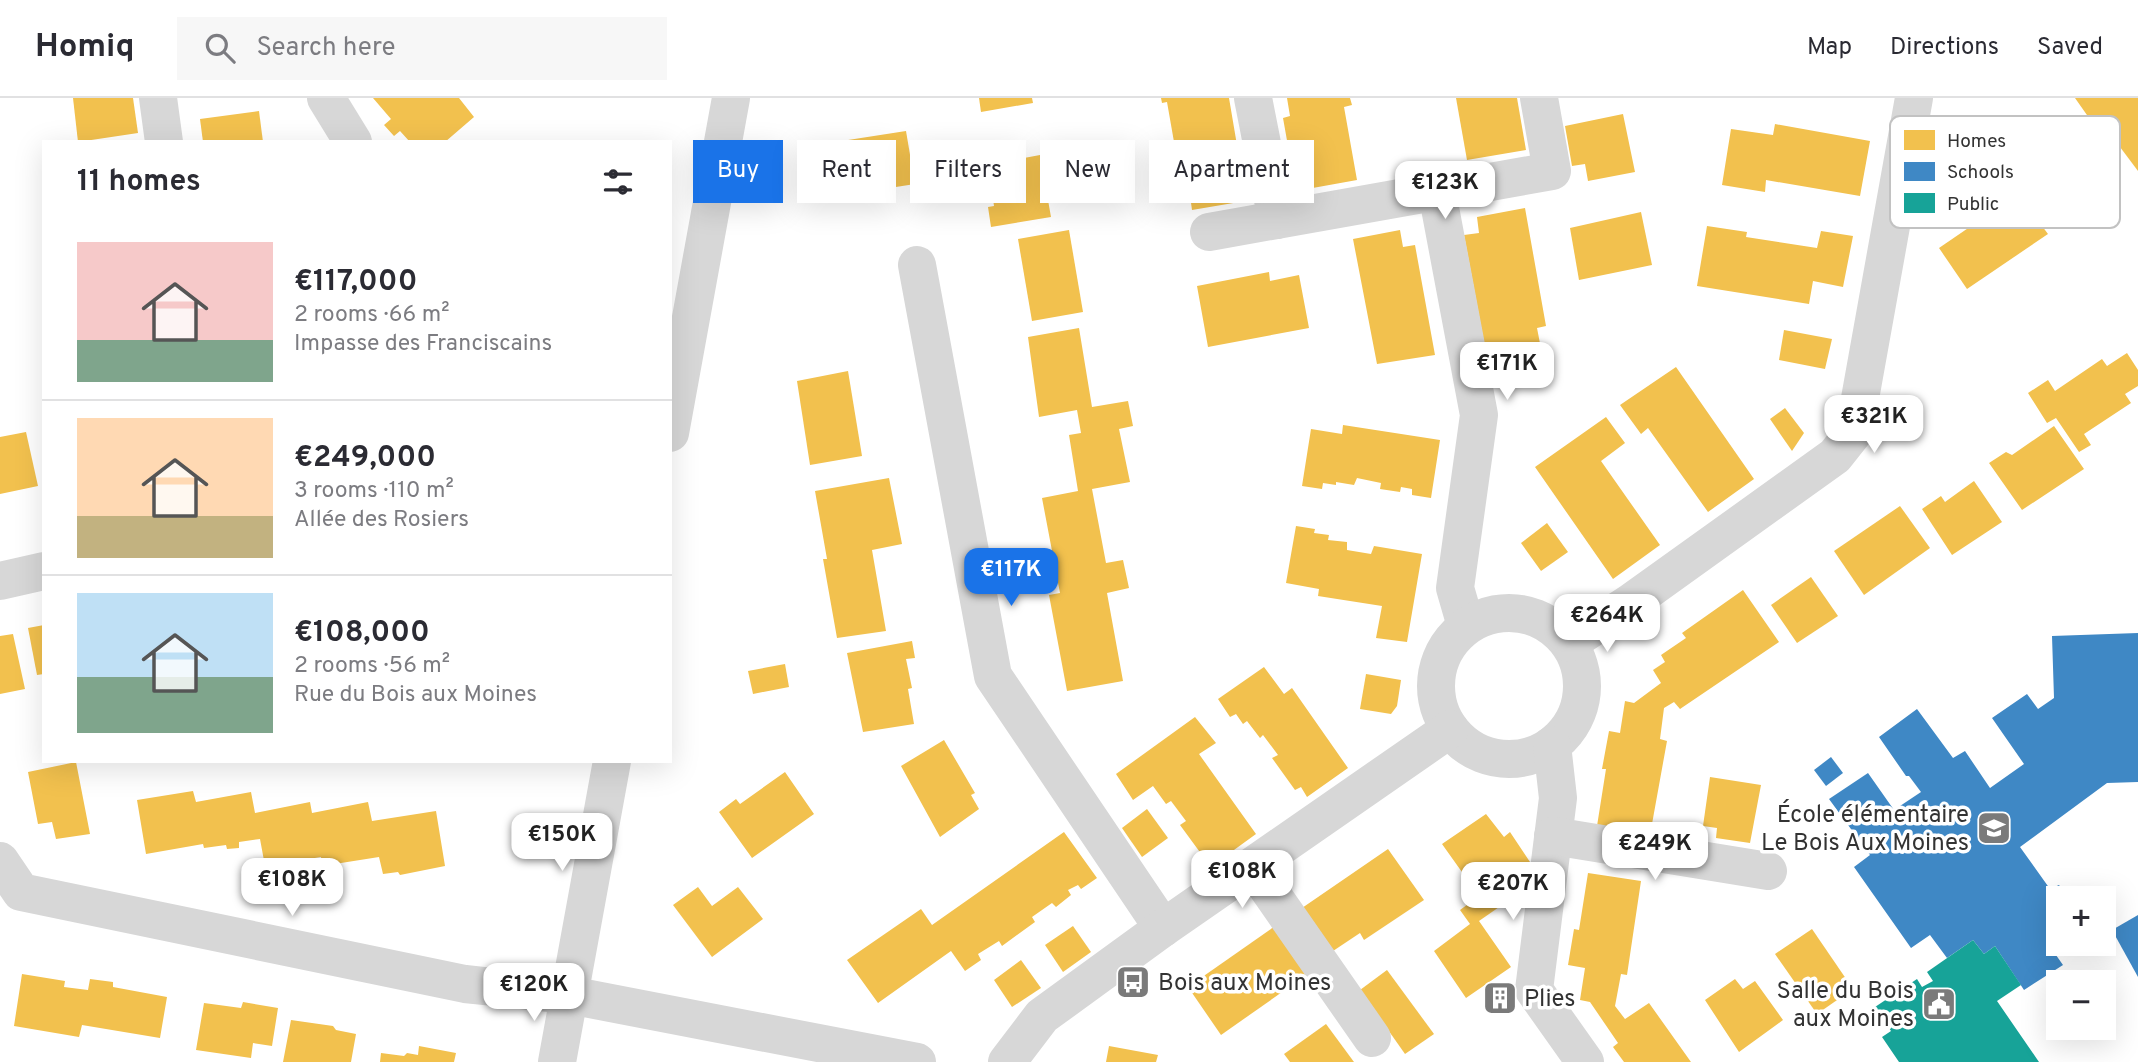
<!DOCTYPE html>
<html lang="en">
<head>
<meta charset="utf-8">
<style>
  :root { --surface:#fff; --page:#f7f7f7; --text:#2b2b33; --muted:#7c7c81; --line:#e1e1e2; --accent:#1a73e8 }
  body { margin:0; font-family:Overpass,sans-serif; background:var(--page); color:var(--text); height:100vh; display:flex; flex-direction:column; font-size:26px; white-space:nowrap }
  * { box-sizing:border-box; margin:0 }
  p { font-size:23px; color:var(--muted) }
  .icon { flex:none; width:38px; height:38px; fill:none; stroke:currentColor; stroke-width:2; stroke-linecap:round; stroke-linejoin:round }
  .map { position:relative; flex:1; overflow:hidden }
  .drawer { position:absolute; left:42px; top:42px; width:630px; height:623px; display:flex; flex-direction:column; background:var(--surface); border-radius:0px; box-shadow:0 7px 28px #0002 }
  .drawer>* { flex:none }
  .guide { position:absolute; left:693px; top:42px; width:665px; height:63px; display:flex; gap:14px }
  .buttons { position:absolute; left:2046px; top:788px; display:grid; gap:14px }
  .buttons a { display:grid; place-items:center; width:70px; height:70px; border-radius:0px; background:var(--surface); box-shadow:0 7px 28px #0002; font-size:35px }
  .price { position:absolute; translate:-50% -60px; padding:0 16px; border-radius:14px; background:#fff; color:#222; font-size:23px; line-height:46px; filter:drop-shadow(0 2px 4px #0008) }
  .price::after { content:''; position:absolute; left:50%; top:42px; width:21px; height:16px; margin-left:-10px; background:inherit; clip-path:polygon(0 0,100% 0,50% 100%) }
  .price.active { background:var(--accent); color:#fff }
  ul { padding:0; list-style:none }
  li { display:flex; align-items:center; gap:21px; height:175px; padding:0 35px }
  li+li { border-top:2px solid var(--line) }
  li span { display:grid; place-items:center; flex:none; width:196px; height:140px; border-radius:0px; color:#555 }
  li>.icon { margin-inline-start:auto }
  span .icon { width:84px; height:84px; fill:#fffc; stroke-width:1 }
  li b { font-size:30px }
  h2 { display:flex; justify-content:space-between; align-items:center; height:84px; padding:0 35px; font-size:30px }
  .tag { padding:0 24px; border-radius:0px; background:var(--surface); box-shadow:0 7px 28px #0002; font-size:24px; line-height:63px }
  .tag.active { background:var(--accent); color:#fff }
  header { display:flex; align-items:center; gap:42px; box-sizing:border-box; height:98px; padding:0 35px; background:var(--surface); border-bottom:2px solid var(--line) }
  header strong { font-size:33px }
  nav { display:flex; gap:38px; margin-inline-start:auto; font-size:24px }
  .search { width:490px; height:63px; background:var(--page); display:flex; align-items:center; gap:18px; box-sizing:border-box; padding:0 24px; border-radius:0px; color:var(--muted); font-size:26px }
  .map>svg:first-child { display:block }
  .homes { fill:#f2c14e }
  .schools { fill:#3f88c5 }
  .public { fill:#17a398 }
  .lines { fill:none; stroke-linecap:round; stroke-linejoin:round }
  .minor { stroke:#d7d7d7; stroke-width:38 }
  .labels { text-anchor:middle; stroke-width:7; stroke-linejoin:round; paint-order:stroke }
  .poi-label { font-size:24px; fill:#333; stroke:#fff; text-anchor:end }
  .key { fill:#fff; stroke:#c2c2c2; stroke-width:2 }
  .key-label { font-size:19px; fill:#333 }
</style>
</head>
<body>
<header>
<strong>Homiq</strong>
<div class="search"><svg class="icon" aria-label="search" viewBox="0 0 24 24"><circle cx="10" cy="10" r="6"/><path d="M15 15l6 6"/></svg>Search here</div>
<nav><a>Map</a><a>Directions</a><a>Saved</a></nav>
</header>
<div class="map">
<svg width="2138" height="964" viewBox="0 0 2138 964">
  <rect width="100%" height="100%" fill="#fff"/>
  <g class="homes">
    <path d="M73,0H133L138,35L78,44Z"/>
    <path d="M373,0H459L474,19L445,44H410L400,33L394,38L384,27L391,21Z"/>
    <path d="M979,0H1032L1033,5L981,14Z"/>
    <path d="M1161,0H1229L1240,65H1244L1251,102L1192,112L1187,76L1180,78L1167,4L1162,5Z"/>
    <path d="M1287,0H1350L1352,7L1344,9L1357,82L1296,93L1283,20L1290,18Z"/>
    <path d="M1456,0H1517L1526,52L1467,62Z"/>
    <path d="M2075,0H2138V73L2108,33L2101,37Z"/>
    <path d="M259,13L263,44H203L200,21Z"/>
    <path d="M1623,16L1635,74L1588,83L1585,66L1572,68L1565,28Z"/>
    <path d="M1775,26L1870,43L1860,98L1766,82L1765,94L1722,87L1731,31L1773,37Z"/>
    <path d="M906,33L915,86L813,102L803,49Z"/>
    <path d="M1040,57L1051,119L991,129L988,109L994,108L988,67Z"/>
    <path d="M2018,96L2048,136L1967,191L1939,150Z"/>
    <path d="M1525,110L1546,228L1537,230L1544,266L1537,269L1539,283L1502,290L1499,275L1490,277L1464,137L1479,135L1477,119Z"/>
    <path d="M1641,114L1652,167L1579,182L1570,130Z"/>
    <path d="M1707,128L1747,134L1746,139L1817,150L1821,133L1853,138L1843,189L1813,183L1809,206L1697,188Z"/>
    <path d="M1069,132L1083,214L1032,223L1018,141Z"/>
    <path d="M1400,132L1403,149L1415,147L1435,257L1377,266L1353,141Z"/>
    <path d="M1269,174L1270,183L1299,177L1309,230L1208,249L1197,188Z"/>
    <path d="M1079,230L1092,309L1128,303L1133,328L1119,331L1130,384L1092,391L1106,465L1123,462L1129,490L1107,495L1123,583L1067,593L1049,497L1060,495L1042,400L1078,393L1069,337L1081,335L1077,312L1039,319L1028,239Z"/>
    <path d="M1784,232L1832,241L1825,271L1779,262Z"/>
    <path d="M2127,255L2138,272V288L2125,296L2131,305L2084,336L2091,347L2079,354L2056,320L2047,325L2028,295L2048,282L2055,293L2102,261L2107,268Z"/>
    <path d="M1676,269L1754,381L1708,414L1648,330L1641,336L1620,307Z"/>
    <path d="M848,273L862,358L810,367L797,283Z"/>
    <path d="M1785,310L1804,335L1792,353L1770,321Z"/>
    <path d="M1606,319L1625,345L1601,363L1660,447L1613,481L1535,369Z"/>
    <path d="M1343,327L1440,342L1431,400L1412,397V391L1401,389L1400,394L1380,391L1381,385L1357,380L1354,387L1336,384V387L1323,385L1322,391L1302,388L1311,331L1342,336Z"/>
    <path d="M2054,328L2084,371L2022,412L1989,365L2006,354L2012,357Z"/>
    <path d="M26,334L38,388L0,396V339Z"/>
    <path d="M889,380L902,446L872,452L886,533L837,540L823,461H827L815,393Z"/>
    <path d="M1974,383L2002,424L1952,457L1922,411L1941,398L1945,404Z"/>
    <path d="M1900,408L1930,450L1864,497L1834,453Z"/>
    <path d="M1547,425L1568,454L1541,473L1521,445Z"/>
    <path d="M1296,428L1315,431L1314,435L1329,437L1328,442L1347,444V452L1371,456L1374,448L1422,456L1407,544L1376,540L1382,508L1318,498L1319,491L1286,485Z"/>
    <path d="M1811,479L1838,518L1797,545L1771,507Z"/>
    <path d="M1743,492L1779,544L1680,611L1674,604L1664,610L1660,641L1667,643L1650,737L1597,728L1606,671H1602L1609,633L1620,635L1625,603L1634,605L1661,585L1653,572L1665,564L1661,557L1686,540L1682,535Z"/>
    <path d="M44,527V576L37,577L28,530Z"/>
    <path d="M13,536L25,591L0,596V538Z"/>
    <path d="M912,543L915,560L906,561L912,590L908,591L914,626L863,634L847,555Z"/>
    <path d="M785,566L789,589L753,596L748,573Z"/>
    <path d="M1264,569L1284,596L1292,590L1348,670L1307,699L1301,689L1295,692L1272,660L1278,657L1263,637L1260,640L1247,623L1243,626L1236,616L1230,619L1218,601Z"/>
    <path d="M1366,576L1401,582L1397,608L1391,616L1360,611Z"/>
    <path d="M1195,619L1216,645L1199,656L1256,736L1216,765L1208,754L1202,757L1180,727L1186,723L1171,703L1166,706L1153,688L1133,702L1116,676Z"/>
    <path d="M944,642L975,695L971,697L979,711L940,739L901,668Z"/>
    <path d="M76,664L90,736L56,741L52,724L38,726L28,674Z"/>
    <path d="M785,674L814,716L752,760L719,714L736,701L740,706Z"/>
    <path d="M1710,679L1761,687L1750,745L1716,740L1717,730L1703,728Z"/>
    <path d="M193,693L196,704L251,694L255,715L310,704L312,715L368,704L372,723L436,713L445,768L400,777L398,774L383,776L379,759L322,768L321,759L265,768L260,741L239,744V750L227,751L226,747L204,750L203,746L146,756L137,702Z"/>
    <path d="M1147,711L1168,740L1142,759L1122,730Z"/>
    <path d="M1486,716L1504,739L1510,734L1530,764L1491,791L1502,807L1479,823L1511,869L1466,900L1434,853L1470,826L1460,812L1479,798L1442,746Z"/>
    <path d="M1064,734L1097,780L1081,791L1078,787L1068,792L1071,797L1056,809L1052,805L1032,819L1035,824L1002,848L999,843L978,856L981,862L965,873L951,853L878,905L847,862L921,811L932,827Z"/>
    <path d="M1388,751L1424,802L1364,842L1360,835L1333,853L1302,810Z"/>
    <path d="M1588,775L1641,783L1627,877L1621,876L1615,908L1625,921L1649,905L1691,964H1624L1613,949L1618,945L1590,904L1580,902L1585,870L1568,867L1574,831L1579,832Z"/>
    <path d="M698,789L712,808L738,789L763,821L712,859L673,807Z"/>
    <path d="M1278,826L1312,873L1221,937L1188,889Z"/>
    <path d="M1073,828L1091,854L1063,874L1045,847Z"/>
    <path d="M1812,831L1853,891L1817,916L1775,856Z"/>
    <path d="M1021,862L1041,890L1012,909L994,882Z"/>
    <path d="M1387,872L1434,936L1405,956L1360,892Z"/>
    <path d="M22,876L65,883L64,889L88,892L90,881L113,884V889L167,899L160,940L82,927L79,939L14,928Z"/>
    <path d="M1735,881L1743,891L1755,883L1783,922L1739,954L1705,902Z"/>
    <path d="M1501,891L1509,904L1500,910L1492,897Z"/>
    <path d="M243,904L278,910L272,948L253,945L251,960L196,952L204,905L241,910Z"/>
    <path d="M291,922L333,928L336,932L356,936L351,964H283Z"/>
    <path d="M1326,926L1354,964H1290L1284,956Z"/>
    <path d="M419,948L456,955L454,964H380L381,955L404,958L407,955L418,957Z"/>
    <path d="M1109,948L1158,957L1156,964H1106Z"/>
  </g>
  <g class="schools">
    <path d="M2138,535V684L2107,685L2020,749L2050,791L2059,787L2068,800H2058V844L2051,850L2063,867L2024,892L1995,848L1984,856L1973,842L1947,860L1930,837L1911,850L1854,769L1870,757L1829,701L1868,675L1894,712L1921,694L1909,678H1906L1879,639L1917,611L1953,660L1965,653L1990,690L2024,666L1992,620L2027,596L2038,611L2054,600L2052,538Z"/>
    <path d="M1831,659L1843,675L1826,688L1814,672Z"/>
    <path d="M2138,817V879L2112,832Z"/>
  </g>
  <path class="public" d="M1973,842L1984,856L1995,848L2021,887L1997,903L2039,964H1899L1882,939L1891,933L1875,909L1917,881L1922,889L1933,883L1927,874Z"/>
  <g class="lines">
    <g class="minor">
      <path d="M158,0L164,44"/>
      <path d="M326,0L353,44"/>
      <path d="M1253,0L1277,122"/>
      <path d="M1437,94L1479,317L1455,490L1466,528"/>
      <path d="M1209,134L1552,73L1539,0"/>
      <path d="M917,167L993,578L1163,830"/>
      <path d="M670,335L731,0"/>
      <path d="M0,483L44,473"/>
      <circle cx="1509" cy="588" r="73"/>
      <path d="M1569,545L1630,505L1835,358L1854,334L1914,0"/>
      <path d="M1552,647L1558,700L1534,892L1585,964"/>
      <path d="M1553,738L1768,773"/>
      <path d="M0,763L21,794L465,886L569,897L917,964"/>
      <path d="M1253,769L1372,940"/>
      <path d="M557,964L612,663"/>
      <path d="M1007,964L1042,918L1163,830L1450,631"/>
    </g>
  </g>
  <defs>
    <g id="school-square" transform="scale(1.75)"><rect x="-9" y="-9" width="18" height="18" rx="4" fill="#7a7a7a" stroke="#fff"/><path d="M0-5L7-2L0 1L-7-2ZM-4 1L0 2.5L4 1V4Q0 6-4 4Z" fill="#fff"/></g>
    <g id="bus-square" transform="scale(1.75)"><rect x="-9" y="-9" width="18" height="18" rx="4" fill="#7a7a7a" stroke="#fff"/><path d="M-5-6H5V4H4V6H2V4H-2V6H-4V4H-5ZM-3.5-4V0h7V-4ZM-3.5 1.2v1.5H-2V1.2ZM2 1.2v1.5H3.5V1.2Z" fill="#fff"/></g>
    <g id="building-square" transform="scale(1.75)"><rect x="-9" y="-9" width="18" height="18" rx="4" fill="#7a7a7a" stroke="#fff"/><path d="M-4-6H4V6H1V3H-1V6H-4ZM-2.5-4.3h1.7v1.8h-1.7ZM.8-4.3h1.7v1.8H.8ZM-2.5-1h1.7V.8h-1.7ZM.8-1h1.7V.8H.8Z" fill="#fff"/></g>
    <g id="civic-square" transform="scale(1.75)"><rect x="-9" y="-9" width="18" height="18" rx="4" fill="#7a7a7a" stroke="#fff"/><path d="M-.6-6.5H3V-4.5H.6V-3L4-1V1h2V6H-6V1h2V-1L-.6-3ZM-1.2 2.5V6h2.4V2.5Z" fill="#fff"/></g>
  </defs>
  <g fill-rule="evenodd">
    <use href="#school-square" x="1994" y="730"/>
    <use href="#bus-square" x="1133" y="884"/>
    <use href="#building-square" x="1500" y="900"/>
    <use href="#civic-square" x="1939" y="906"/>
  </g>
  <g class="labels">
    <g class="poi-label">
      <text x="1969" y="724">École élémentaire<tspan x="1969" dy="28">Le Bois Aux Moines</tspan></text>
      <text x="1158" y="892" text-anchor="start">Bois aux Moines</text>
      <text x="1914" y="900">Salle du Bois<tspan x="1914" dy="28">aux Moines</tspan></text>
      <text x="1524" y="908" text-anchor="start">Plies</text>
    </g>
  </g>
  <rect x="1890" y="18" width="230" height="112" rx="10" class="key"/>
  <rect x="1904" y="32" width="31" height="20" fill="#f2c14e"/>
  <rect x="1904" y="64" width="31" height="19" fill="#3f88c5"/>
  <rect x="1904" y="95" width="31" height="20" fill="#17a398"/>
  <g class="key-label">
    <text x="1947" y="49">Homes</text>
    <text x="1947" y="80">Schools</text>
    <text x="1947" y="112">Public</text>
  </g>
</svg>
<div class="buttons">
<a>+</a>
<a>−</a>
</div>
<b class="price" style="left:1445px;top:123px">€123K</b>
<b class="price" style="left:1507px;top:304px">€171K</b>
<b class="price" style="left:1874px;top:357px">€321K</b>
<b class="price active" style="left:1011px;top:510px">€117K</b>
<b class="price" style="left:1607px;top:556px">€264K</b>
<b class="price" style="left:562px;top:775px">€150K</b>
<b class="price" style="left:1655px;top:784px">€249K</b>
<b class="price" style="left:1242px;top:812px">€108K</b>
<b class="price" style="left:292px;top:820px">€108K</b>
<b class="price" style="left:1513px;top:824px">€207K</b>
<b class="price" style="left:534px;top:925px">€120K</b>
<div class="guide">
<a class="tag active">Buy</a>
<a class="tag">Rent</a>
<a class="tag">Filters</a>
<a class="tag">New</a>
<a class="tag">Apartment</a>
</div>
<section class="drawer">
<h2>11 homes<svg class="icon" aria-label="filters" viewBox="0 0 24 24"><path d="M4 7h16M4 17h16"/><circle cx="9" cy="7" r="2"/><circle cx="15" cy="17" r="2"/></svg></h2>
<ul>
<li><span style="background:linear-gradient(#f6c9c9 70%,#7fa58c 0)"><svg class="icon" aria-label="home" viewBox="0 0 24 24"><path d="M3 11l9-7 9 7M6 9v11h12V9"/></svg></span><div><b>€117,000</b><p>2 rooms · 66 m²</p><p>Impasse des Franciscains</p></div></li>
<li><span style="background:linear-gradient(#ffd9b3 70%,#c2b280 0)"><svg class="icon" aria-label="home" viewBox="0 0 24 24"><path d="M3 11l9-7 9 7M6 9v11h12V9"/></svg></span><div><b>€249,000</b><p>3 rooms · 110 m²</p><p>Allée des Rosiers</p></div></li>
<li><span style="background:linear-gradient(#bfe0f5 60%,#7fa58c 0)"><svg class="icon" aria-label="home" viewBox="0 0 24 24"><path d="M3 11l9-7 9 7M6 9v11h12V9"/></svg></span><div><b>€108,000</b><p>2 rooms · 56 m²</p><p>Rue du Bois aux Moines</p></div></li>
</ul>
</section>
</div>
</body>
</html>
